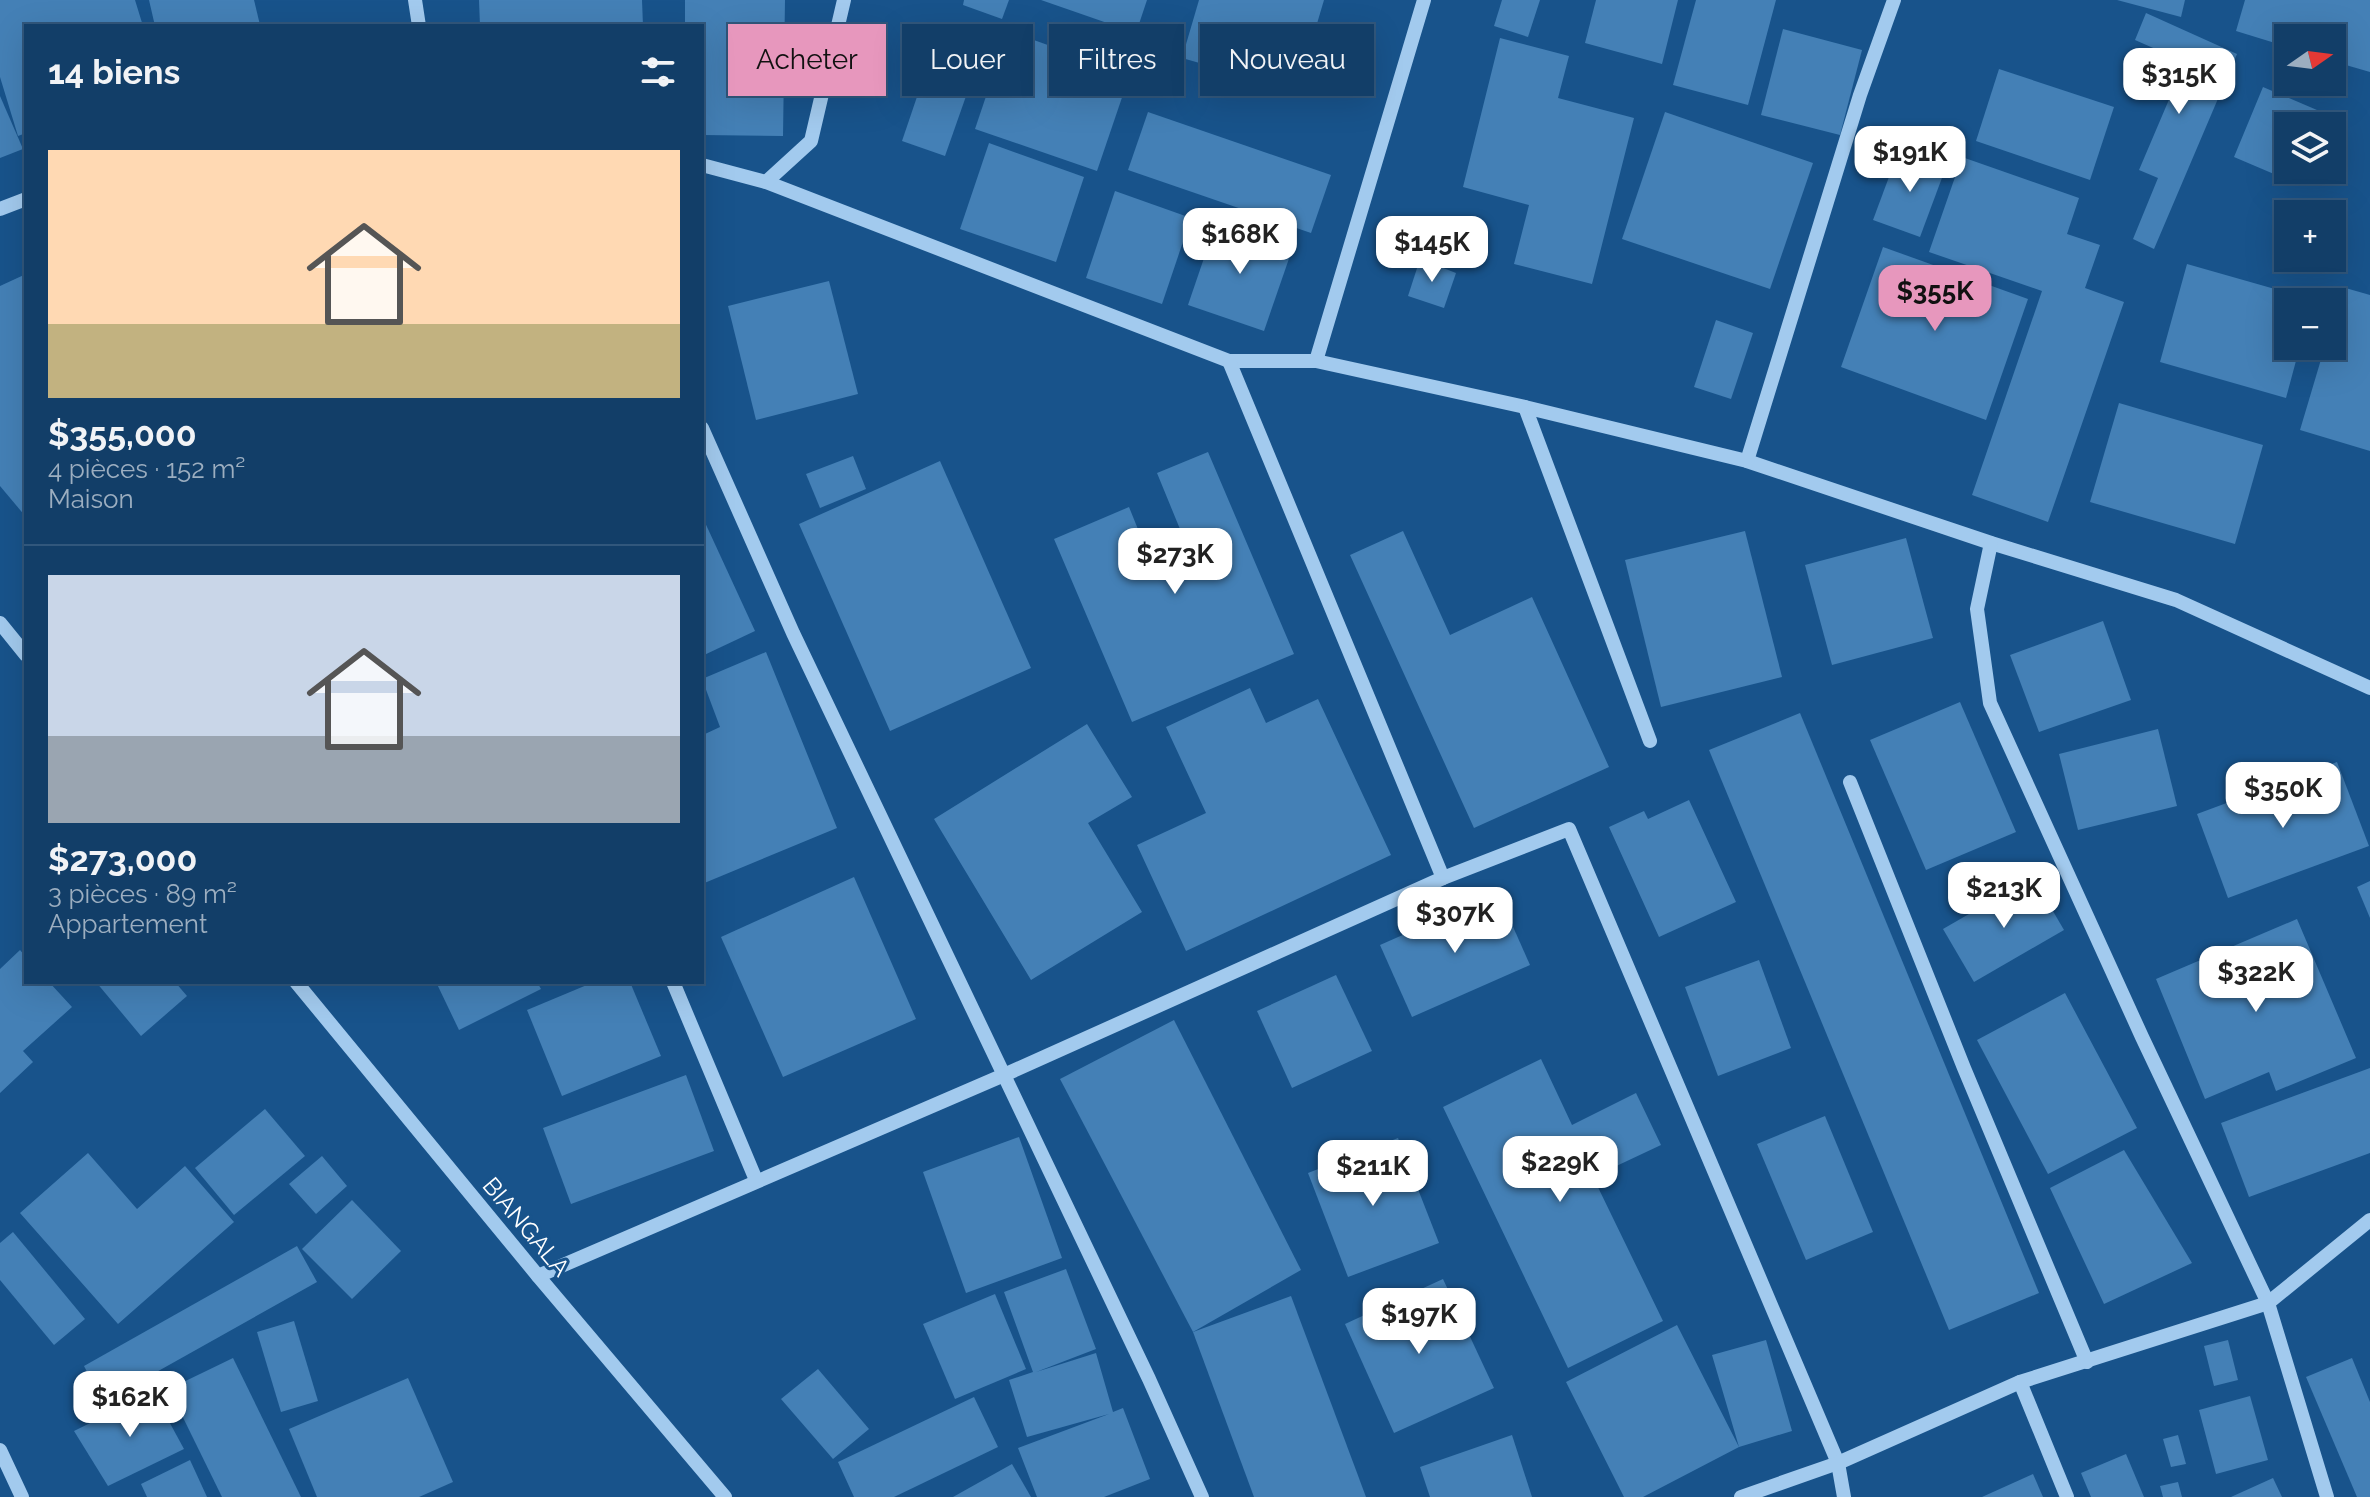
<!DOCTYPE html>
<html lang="fr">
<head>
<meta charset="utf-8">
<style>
  :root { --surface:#123e68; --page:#1f4971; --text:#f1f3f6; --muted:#9caec0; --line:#31577c; --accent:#e797bd }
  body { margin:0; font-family:Raleway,sans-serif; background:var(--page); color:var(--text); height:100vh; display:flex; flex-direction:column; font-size:30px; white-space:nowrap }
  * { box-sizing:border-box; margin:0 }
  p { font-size:26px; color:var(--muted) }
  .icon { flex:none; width:44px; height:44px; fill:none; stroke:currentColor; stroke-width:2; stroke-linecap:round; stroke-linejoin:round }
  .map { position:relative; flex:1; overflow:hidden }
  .sheet { position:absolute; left:24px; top:24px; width:680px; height:960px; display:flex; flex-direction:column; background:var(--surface); border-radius:0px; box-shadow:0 8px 32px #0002,0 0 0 2px var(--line) }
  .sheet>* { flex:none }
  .top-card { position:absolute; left:728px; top:24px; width:760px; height:72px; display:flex; gap:16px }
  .needle { width:52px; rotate:76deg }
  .controls { position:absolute; left:2274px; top:24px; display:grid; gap:16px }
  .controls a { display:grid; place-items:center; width:72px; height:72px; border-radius:0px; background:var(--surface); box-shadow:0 8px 32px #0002,0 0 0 2px var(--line); font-size:40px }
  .price { position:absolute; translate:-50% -68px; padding:0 18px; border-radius:16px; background:#fff; color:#222; font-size:26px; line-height:52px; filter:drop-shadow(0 2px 4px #0008) }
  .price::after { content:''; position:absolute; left:50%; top:48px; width:24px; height:18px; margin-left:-12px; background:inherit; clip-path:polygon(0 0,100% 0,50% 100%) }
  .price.current { background:var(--accent); color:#111 }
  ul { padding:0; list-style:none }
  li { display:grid; align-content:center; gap:16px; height:424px; padding:0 24px }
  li+li { border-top:2px solid var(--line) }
  li span { display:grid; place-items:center; height:248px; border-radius:0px; color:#555 }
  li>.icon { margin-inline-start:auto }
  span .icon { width:144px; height:144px; fill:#fffc; stroke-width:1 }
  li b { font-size:34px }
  h2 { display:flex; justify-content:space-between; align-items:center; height:96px; padding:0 24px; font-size:34px }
  .chip { padding:0 28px; border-radius:0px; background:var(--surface); box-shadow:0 8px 32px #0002,0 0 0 2px var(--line); font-size:28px; line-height:72px }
  .chip.current { background:var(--accent); color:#111 }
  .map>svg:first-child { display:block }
  .building { fill:#4480b6 }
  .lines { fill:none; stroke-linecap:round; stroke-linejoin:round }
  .minor { stroke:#a2caee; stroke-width:14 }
  .labels { text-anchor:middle; stroke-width:6; stroke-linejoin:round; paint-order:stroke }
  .street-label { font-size:24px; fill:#fff; stroke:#18538b }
</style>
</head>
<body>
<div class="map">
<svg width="2370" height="1497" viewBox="0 0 2370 1497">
  <rect width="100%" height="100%" fill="#18538b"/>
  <g class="building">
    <path d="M0,0H135L143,26H26V133L18,136L0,77Z"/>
    <path d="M149,0H254L260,25L155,26Z"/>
    <path d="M479,0H642L643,26H480Z"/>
    <path d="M685,0H785L783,136L702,135V26H685Z"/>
    <path d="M964,0H1009L1002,19L963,5Z"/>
    <path d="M1041,0H1147L1136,33Z"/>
    <path d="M1199,0H1324L1297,91L1182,58Z"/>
    <path d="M1502,0H1540L1528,37L1494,26Z"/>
    <path d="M1596,0H1678L1662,64L1585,43Z"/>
    <path d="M1696,0H1776L1748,105L1673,85Z"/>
    <path d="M2117,0H2185L2181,17Z"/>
    <path d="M2245,0H2370V72L2332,61V38H2288V47L2236,31Z"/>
    <path d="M2146,13L2237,54L2154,249L2133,239L2158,178L2139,170L2185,62L2135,40Z"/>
    <path d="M941,26L985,42L945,156L902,141Z"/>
    <path d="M1783,29L1862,50L1840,135L1761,115Z"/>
    <path d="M1008,31L1130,74L1097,171L975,129Z"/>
    <path d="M1500,38L1569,56L1558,98L1634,118L1592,284L1514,264L1529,205L1463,187Z"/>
    <path d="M1999,69L2114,107L2090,180L1976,141Z"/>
    <path d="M2263,87L2324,113L2319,126H2288V170H2301L2295,183L2234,157Z"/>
    <path d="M0,96L23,149L0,158Z"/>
    <path d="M1148,112L1331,175L1311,233L1128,170Z"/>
    <path d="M1665,112L1813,163L1770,289L1622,239Z"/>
    <path d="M989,143L1084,177L1056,262L960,229Z"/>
    <path d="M1899,150L1946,167L1920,237L1873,220Z"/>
    <path d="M1962,157L2079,198L2067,234L2100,245L2085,288L2124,302L2048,522L1972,495L2042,291L1929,252Z"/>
    <path d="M1115,191L1191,218L1162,304L1086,278Z"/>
    <path d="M1217,220L1293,247L1264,331L1188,305Z"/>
    <path d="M1883,247L2028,299L1986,420L1841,367Z"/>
    <path d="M1420,259L1456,273L1444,308L1408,296Z"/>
    <path d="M2187,264L2313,300V302H2288V346H2300L2286,398L2160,362Z"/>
    <path d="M26,274V517L0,486V286Z"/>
    <path d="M829,281L858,394L756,420L728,306Z"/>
    <path d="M2342,287L2370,295V451L2300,430L2325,346H2332V321Z"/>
    <path d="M1716,320L1753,333L1731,399L1694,387Z"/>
    <path d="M2119,403L2263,445L2235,544L2090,502Z"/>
    <path d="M1208,452L1294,654L1132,722L1054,539L1129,507L1146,549L1182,534L1157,473Z"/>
    <path d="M853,456L866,489L820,508L806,474Z"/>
    <path d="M940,461L1031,668L890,731L799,524Z"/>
    <path d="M702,516L755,631L702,656Z"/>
    <path d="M1403,531L1450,635L1532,597L1609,767L1474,828L1350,555Z"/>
    <path d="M1745,531L1782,677L1661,707L1625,560Z"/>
    <path d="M1906,538L1933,638L1832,665L1805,565Z"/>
    <path d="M2103,621L2131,700L2039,732L2010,655Z"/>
    <path d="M766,652L837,828L702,884V727L705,734L720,727L702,679Z"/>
    <path d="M1250,688L1266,723L1318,699L1391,855L1186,951L1137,845L1206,813L1166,727Z"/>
    <path d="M1960,702L2016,832L1926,870L1870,740Z"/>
    <path d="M1800,713L2039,1293L1949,1330L1709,750Z"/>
    <path d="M1087,724L1132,797L1088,823L1142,912L1031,980L934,819Z"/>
    <path d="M2158,729L2177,806L2078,830L2059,754Z"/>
    <path d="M2337,762L2369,846L2228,898L2197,814Z"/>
    <path d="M1689,800L1736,902L1659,937L1609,827L1644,811L1648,819Z"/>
    <path d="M854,877L916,1019L783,1077L721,937Z"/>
    <path d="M2033,877L2064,930L1974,982L1943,929Z"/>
    <path d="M2370,881V918L2357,887Z"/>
    <path d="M1498,893L1530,965L1412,1017L1380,945Z"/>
    <path d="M2297,919L2356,1058L2276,1091L2269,1072L2205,1099L2156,979Z"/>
    <path d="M20,950L26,957V982H49L72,1007L23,1051L33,1062L0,1093V969Z"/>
    <path d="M1759,960L1791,1048L1718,1076L1685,987Z"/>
    <path d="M1336,975L1372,1051L1292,1088L1257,1011Z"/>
    <path d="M96,982H175L187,996L141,1036Z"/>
    <path d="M436,982H537L541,989L459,1030Z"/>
    <path d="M594,982H630L661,1056L562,1096L527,1010Z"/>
    <path d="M2065,993L2137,1128L2048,1174L1977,1040Z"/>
    <path d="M1174,1020L1301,1270L1193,1332L1060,1079Z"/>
    <path d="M1541,1059L1572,1125L1636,1093L1661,1145L1593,1177L1663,1321L1568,1368L1443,1107Z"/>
    <path d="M2370,1068V1153L2249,1197L2221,1123Z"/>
    <path d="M686,1075L714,1151L571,1204L543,1128Z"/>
    <path d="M265,1109L305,1156L234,1215L195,1168Z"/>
    <path d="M1825,1116L1873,1232L1806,1260L1757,1144Z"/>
    <path d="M1019,1137L1062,1258L966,1293L923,1172Z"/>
    <path d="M1398,1138L1439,1243L1348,1277L1308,1173Z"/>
    <path d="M2124,1150L2192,1263L2104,1304L2050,1188Z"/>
    <path d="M88,1153L137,1209L185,1166L234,1222L118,1324L20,1213Z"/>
    <path d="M322,1156L347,1186L316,1214L289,1184Z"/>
    <path d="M352,1200L401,1251L352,1299L302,1249Z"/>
    <path d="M13,1232L85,1319L54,1345L0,1280V1243Z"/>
    <path d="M297,1246L317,1282L103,1402L84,1366Z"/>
    <path d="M1066,1269L1096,1349L1036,1372L1096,1353L1113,1412L1123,1408L1150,1479L1104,1497H1037L1018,1448L1109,1414L1027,1437L1009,1380L1033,1372L1004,1292Z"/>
    <path d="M1443,1279L1494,1388L1394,1433L1345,1324Z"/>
    <path d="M995,1294L1026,1369L955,1399L923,1324Z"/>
    <path d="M1291,1296L1366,1497H1254L1193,1332Z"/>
    <path d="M294,1321L318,1401L281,1412L257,1332Z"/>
    <path d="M1677,1325L1739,1447L1712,1355L1766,1340L1792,1431L1739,1447L1643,1497H1624L1566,1382Z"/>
    <path d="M2228,1340L2238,1380L2214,1386L2204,1346Z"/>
    <path d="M233,1358L301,1497H222L169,1389Z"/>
    <path d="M2352,1358L2370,1402V1497H2357L2306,1377Z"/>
    <path d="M818,1369L869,1429L833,1459L781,1399Z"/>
    <path d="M408,1378L453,1482L419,1497H317L289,1429Z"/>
    <path d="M153,1392L184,1449L108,1486L74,1431Z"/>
    <path d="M2250,1396L2268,1460L2216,1474L2199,1410Z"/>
    <path d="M974,1397L998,1447L894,1497H854L838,1462Z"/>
    <path d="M1512,1435L1532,1497H1430L1420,1467Z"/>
    <path d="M2178,1435L2186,1464L2171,1467L2163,1439Z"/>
    <path d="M2126,1454L2144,1497H2091L2081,1473Z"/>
    <path d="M190,1460L207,1497H147L141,1484Z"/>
    <path d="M1012,1464L1031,1497H953Z"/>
    <path d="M2033,1474L2043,1497H1982Z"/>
    <path d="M2273,1478L2282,1497H2231Z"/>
    <path d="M2178,1482L2182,1497H2163L2160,1486Z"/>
  </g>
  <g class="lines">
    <g class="minor">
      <path d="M415,0L419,26"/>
      <path d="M702,165L766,182L1229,361H1316L1525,407L1747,461L1991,543L2176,600L2370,688"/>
      <path d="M766,182L811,141L844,0"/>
      <path d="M0,209L26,199"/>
      <path d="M1229,361L1443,878"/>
      <path d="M1316,361L1424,0"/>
      <path d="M1525,407L1650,741"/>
      <path d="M702,428L793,633L1149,1379L1202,1497"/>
      <path d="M1747,461L1860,95L1894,0"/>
      <path d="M1991,543L1977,609L1990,703L2142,1037L2268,1303L2327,1497"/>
      <path d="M0,623L26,655"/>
      <path d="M1850,782L1964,1068L2087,1362"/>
      <path d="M296,982L538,1276L725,1497"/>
      <path d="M673,982L756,1180"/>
      <path d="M538,1276L1004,1075L1443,878L1569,829L1838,1463L1844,1497"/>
      <path d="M2020,1382L2067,1497"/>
      <path d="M0,1450L22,1497"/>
      <path d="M1741,1497L1838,1463L2020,1382L2268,1303L2370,1220"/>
    </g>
  </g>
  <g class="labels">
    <g class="street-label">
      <text transform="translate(526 1227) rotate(50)" y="8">BIANGALA</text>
    </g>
  </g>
</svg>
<div class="controls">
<a><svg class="needle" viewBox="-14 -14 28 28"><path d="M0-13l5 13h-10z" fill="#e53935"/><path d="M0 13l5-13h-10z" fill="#9caec0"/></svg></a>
<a><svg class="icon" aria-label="layers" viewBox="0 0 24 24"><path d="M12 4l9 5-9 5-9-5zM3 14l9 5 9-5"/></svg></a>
<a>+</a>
<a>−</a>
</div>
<b class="price" style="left:2179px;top:116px">$315K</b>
<b class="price" style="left:1910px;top:194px">$191K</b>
<b class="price" style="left:1240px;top:276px">$168K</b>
<b class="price" style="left:1432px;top:284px">$145K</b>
<b class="price current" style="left:1935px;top:333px">$355K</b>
<b class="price" style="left:1175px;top:596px">$273K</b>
<b class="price" style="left:2283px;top:830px">$350K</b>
<b class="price" style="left:2004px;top:930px">$213K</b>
<b class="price" style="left:1455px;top:955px">$307K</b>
<b class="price" style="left:2256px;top:1014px">$322K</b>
<b class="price" style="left:1560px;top:1204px">$229K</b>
<b class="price" style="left:1373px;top:1208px">$211K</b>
<b class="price" style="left:1419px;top:1356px">$197K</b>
<b class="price" style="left:130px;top:1439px">$162K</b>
<div class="top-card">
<a class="chip current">Acheter</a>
<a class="chip">Louer</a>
<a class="chip">Filtres</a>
<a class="chip">Nouveau</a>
</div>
<section class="sheet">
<h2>14 biens<svg class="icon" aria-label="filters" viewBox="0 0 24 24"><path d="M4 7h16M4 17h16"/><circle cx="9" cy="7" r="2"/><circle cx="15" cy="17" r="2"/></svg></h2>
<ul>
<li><span style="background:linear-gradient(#ffd9b3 70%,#c2b280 0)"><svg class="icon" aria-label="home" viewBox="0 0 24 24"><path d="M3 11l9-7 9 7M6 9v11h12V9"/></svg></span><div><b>$355,000</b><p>4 pièces · 152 m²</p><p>Maison</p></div></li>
<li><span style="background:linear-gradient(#c9d6e8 65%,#9aa5b1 0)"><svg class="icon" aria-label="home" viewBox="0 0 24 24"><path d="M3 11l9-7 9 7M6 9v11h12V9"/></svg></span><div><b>$273,000</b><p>3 pièces · 89 m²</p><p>Appartement</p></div></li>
</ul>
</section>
</div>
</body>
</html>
